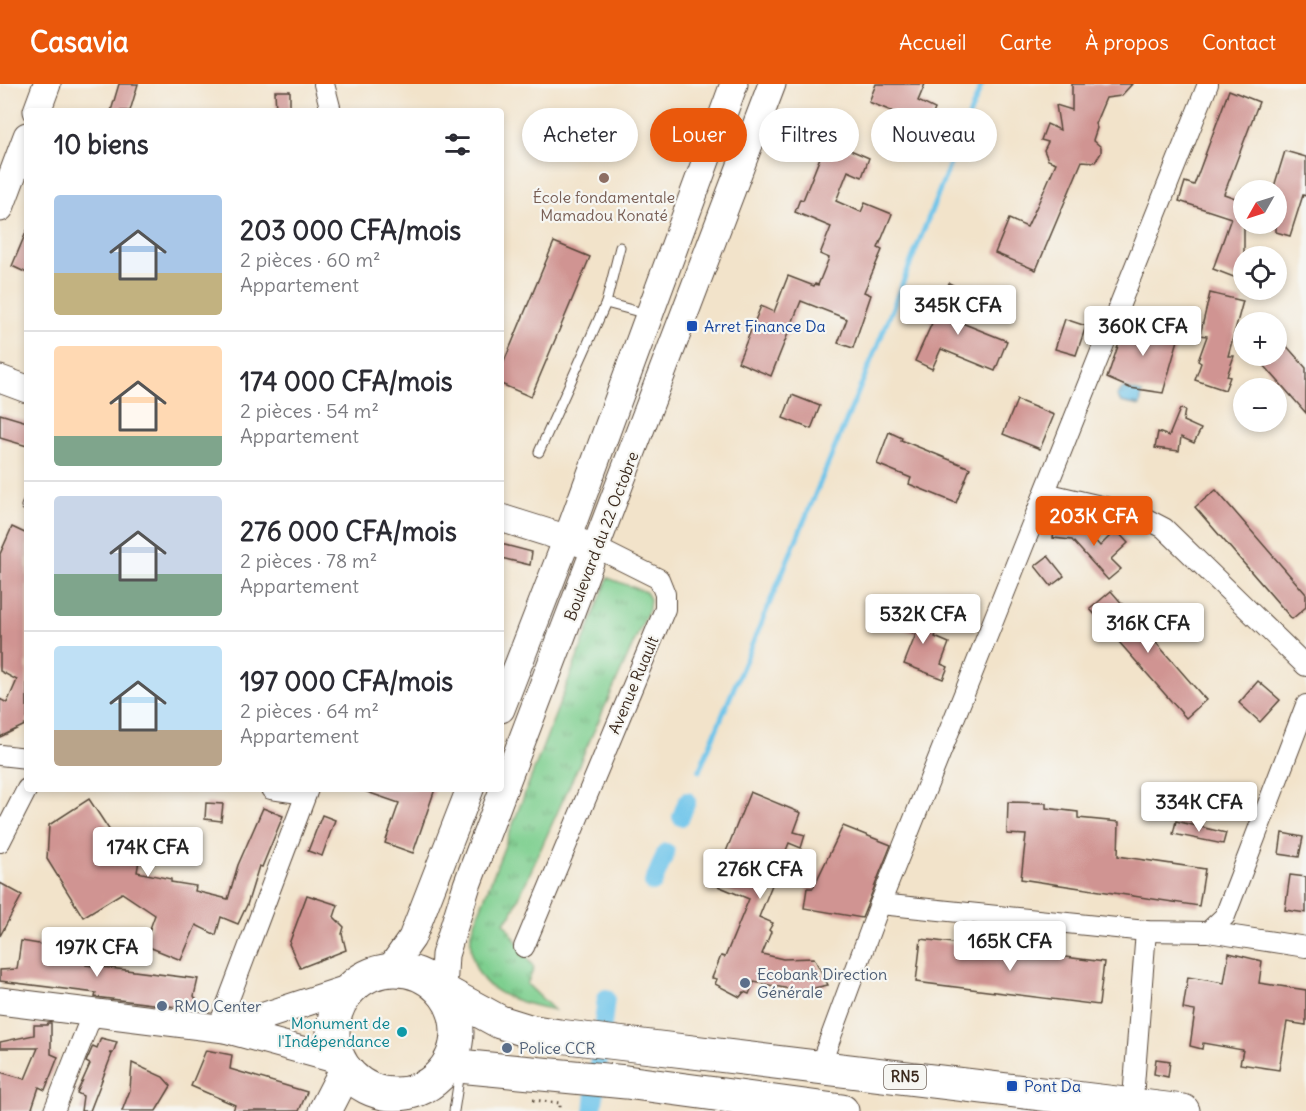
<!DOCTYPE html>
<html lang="fr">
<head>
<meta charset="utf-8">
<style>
  :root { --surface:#fff; --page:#f7f7f7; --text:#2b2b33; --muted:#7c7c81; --line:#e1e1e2; --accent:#ea580c }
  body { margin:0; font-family:Delius,sans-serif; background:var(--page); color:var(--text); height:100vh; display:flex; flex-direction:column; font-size:22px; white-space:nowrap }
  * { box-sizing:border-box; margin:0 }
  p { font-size:20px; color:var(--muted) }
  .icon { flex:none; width:33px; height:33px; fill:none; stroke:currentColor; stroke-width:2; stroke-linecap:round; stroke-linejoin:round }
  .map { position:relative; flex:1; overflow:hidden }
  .details { position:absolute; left:24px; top:24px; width:480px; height:684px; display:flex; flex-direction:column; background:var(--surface); border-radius:6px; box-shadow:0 3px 9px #0003 }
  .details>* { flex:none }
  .top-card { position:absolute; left:522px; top:24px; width:570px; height:54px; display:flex; gap:12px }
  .needle { width:39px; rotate:231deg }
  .tools { position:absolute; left:1233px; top:96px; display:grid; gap:12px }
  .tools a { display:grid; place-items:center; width:54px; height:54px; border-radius:50%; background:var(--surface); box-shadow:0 3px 9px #0003; font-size:30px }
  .price { position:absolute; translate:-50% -51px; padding:0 14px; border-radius:6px; background:#fff; color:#222; font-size:20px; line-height:39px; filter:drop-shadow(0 2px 3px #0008) }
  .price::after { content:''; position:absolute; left:50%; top:36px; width:18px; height:14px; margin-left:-9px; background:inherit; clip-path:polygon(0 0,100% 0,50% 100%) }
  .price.selected { background:var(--accent); color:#fff }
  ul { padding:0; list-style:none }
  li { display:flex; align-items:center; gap:18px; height:150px; padding:0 30px }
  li+li { border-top:2px solid var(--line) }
  li span { display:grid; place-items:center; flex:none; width:168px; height:120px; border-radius:6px; color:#555 }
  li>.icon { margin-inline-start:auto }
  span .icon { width:72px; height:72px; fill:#fffc; stroke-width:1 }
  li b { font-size:26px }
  h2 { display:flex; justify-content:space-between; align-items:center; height:72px; padding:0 30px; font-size:26px }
  .chip { padding:0 21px; border-radius:27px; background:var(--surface); box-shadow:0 3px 9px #0003; font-size:21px; line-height:54px }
  .chip.selected { background:var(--accent); color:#fff }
  header { display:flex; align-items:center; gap:36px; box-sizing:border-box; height:84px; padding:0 30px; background:var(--accent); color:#fff }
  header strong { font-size:28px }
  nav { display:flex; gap:33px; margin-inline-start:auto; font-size:21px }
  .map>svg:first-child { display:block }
  .park { fill:url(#park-tufts); stroke:#5c7c56; stroke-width:1.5 }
  .water { fill:url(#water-waves); stroke:#547784; stroke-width:1.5 }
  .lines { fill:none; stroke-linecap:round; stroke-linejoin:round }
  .stream { stroke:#6dc4ea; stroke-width:5 }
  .canal { stroke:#6dc4ea; stroke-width:18 }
  .building { fill:#d09492 }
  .lane-casing { stroke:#564638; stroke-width:11 }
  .street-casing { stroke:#564638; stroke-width:22 }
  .secondary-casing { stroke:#564638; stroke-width:29 }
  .highway-casing { stroke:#564638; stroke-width:35 }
  .path { stroke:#564638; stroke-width:3; stroke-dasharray:1.5 4.5; stroke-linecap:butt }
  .lane { stroke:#fff; stroke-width:9 }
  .street { stroke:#fff; stroke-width:20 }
  .secondary { stroke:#fff; stroke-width:27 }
  .highway { stroke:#fff; stroke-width:33 }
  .education-dot { fill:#8d6e63; stroke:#f6f6f2; stroke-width:2 }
  .transit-dot { fill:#1a4fb4; stroke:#f6f6f2; stroke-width:2 }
  .service-dot { fill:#5c6f8a; stroke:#f6f6f2; stroke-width:2 }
  .culture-dot { fill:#0f9aa8; stroke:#f6f6f2; stroke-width:2 }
  .labels { text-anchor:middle; stroke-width:4.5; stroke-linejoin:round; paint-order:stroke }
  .shield { fill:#f6f6f2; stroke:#73675e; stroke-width:1.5 }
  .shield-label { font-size:15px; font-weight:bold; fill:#3b2a1e }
  .education-label { font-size:16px; fill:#785e54; stroke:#f6f6f2 }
  .transit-label { font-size:16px; fill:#164399; stroke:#f6f6f2; text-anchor:start }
  .street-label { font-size:16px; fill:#3b2a1e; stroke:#f6f6f2 }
  .service-label { font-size:16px; fill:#4e5e75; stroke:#f6f6f2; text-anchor:start }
  .culture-label { font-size:16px; fill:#0d838f; stroke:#f6f6f2; text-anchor:end }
</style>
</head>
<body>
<header>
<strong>Casavia</strong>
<nav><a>Accueil</a><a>Carte</a><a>À propos</a><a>Contact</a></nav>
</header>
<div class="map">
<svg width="1306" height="1027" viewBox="0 0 1306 1027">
  <defs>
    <pattern id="park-tufts" width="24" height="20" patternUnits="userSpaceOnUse" patternTransform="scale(1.5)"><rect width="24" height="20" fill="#7ecf8f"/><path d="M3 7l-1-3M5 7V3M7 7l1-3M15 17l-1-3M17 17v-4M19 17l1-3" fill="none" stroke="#68a874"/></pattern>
    <pattern id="water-waves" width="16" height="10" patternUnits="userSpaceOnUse" patternTransform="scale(1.5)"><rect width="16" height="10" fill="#6dc4ea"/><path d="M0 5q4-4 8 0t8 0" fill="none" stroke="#5b9fbd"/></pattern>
  </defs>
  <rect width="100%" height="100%" fill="#f6f6f2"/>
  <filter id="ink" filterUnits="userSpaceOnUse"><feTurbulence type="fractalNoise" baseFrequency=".0167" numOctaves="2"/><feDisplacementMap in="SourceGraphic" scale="12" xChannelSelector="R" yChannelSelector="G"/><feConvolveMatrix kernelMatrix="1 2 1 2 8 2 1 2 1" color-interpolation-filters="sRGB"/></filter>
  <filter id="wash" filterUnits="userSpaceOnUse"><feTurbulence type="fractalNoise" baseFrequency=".008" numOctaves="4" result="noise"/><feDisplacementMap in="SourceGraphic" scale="24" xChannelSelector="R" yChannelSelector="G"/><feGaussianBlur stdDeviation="1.35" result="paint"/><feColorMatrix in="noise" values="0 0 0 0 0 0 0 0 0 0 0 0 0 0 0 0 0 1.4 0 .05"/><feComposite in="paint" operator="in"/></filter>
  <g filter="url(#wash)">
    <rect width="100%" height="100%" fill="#f2e3ca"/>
    <path class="park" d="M608,494L646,508L650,515L649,525L511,831L504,838L534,884L527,900L554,926C508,916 467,906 471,849Z"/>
    <path class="water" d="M1123,304L1142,309L1140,322L1121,318L1117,311Z"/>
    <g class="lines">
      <path class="stream" d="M699,687L875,268L982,0"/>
      <g class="canal">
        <path d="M681,733L687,717"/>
        <path d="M653,799L666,768"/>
        <path d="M593,1027L606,914"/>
      </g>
    </g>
    <g id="blocks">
      <g class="building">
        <path d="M119,0H138L130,27H111Z"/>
        <path d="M876,0H925L918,17L935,25L924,51L907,44L911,35L869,18Z"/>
        <path d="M1072,0H1132L1121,12L1106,14L1095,40L1097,44L1093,56L1101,63V69L1095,78L1082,77L1036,186L995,169L1009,135L1027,143L1042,111L1056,79L1048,76L1044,66L1048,58L1041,56L1047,40L1060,46L1056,21L1072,26Z"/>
        <path d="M1229,6L1259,18L1224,110L1238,115L1242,105H1244V197L1213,185L1231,134L1179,117L1185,98L1194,101Z"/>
        <path d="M275,7H290V27H276Z"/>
        <path d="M827,56L869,74L862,93L848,87L836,117L861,128L865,119L892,130L878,164L882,166L864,208L871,211L853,264L838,259L847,235L801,217L771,292L738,278L761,222L774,228L788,192L814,202L815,200L818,201L829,174L820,170L831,143L795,128L800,115L803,116Z"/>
        <path d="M1285,67L1306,73V112L1303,111L1290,152L1276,148V106H1273Z"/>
        <path d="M27,146V189L12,182Z"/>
        <path d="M554,158L590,173L531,313L501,300V285Z"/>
        <path d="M949,199L965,207L952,235L1007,257L995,287L941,265L932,285L915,277L932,239L930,238Z"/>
        <path d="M1210,209L1243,217L1228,272H1234L1227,292L1230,293L1225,306L1195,296L1201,279L1198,277L1207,252L1200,251Z"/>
        <path d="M1129,230L1178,256L1163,309L1130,304L1107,294Z"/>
        <path d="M1065,235L1086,242L1076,271L1055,265Z"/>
        <path d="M1276,250L1306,284V329L1256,272H1276Z"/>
        <path d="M792,311L820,322L811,345L783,334Z"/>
        <path d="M1017,316L1054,331L1040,365L1003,350Z"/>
        <path d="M1180,325L1185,326L1183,337L1201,345L1194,359L1181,353L1179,367L1155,364L1158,348L1169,352Z"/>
        <path d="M0,330L27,338V362L0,354Z"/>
        <path d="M889,348L902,354L901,356L970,384L956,419L909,400L911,394L877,380Z"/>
        <path d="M1216,406L1306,510V523L1292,535L1195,423Z"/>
        <path d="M1056,438L1081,441L1100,462L1116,446L1128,459L1111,475L1121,485L1108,496L1072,456L1053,454Z"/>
        <path d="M12,443L27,450V640L0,653V615L7,619L17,596L0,587V470Z"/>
        <path d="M501,460L532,468L530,481L501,474Z"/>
        <path d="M1048,472L1064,492L1051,502L1035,482Z"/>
        <path d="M1111,507L1206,616L1186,634L1090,525Z"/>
        <path d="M895,528L913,535L915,529L930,535L928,541L938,545L935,553L949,559L941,580L948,583L943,595L904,580L916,550L890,539Z"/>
        <path d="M1258,597L1280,616L1260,638L1239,619Z"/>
        <path d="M364,705H435L413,769L385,759L399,719L364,707Z"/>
        <path d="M750,708L801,729L794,748L805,751L801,764L789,759L759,833L773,839L769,846L771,848L762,870L783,875L814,874L828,901L800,907L754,898L749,910L744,908L740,913L715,900L717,895L712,894L721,872L725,873L749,815L713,800Z"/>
        <path d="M89,715L114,753L142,759L137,788L171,795V798L196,802L195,807L228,815L238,781L263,724L283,732L262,783L259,782L247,821L238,840L221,833L216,851L196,841L181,876L144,861L155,831L122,809L83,833L47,775L49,741Z"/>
        <path d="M1008,718L1046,719V724L1078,728V734L1119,738L1118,772L1205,785L1199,822L1021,795L1026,751L1007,750Z"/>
        <path d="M206,719L223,720L221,737L205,735Z"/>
        <path d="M322,731L335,736L322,772L308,767Z"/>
        <path d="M1176,737L1226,749L1223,760L1173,750Z"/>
        <path d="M843,742L891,761L862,834L804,824L807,804H813Z"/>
        <path d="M1282,749L1303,753L1299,773L1279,770Z"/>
        <path d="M1290,791L1306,793V829L1285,826Z"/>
        <path d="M0,799L22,811L0,852Z"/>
        <path d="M307,811L338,821L334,833L344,843L342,850L346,866L300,884L289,860Z"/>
        <path d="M921,855L1104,878L1099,921L916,898Z"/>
        <path d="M21,857L88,868L86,881L198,895L194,912L198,918L194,925L95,913L96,909L0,897V886L17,885Z"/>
        <path d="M1229,869L1262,877L1259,899L1306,906V941L1287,938L1279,986L1240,980L1243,966L1203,959L1202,965L1190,962L1195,927L1183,925L1188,893L1224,899Z"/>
        <path d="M48,939H51V970L58,973L45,1006L39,1003L31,1027H0V988L25,995L38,964H0V958L34,951V941H47Z"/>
        <path d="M101,954L117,958L113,969H109L112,970L90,1027H81L83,1012L77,1009L90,980L86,978L93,962L97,964Z"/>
        <path d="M206,966L232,971L230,985L307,1008L299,1027H233L235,1021L191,1002Z"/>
        <path d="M1156,975L1170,977L1168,993L1154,990Z"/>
        <path d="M132,979L163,993L171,1002L156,1027H122L130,1006Z"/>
      </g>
    </g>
  </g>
  <g filter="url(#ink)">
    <use href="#blocks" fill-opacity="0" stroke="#564638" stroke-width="1.5"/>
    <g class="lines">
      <g class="lane-casing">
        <g id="lane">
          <path d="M606,219L620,163"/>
          <path d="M539,368L606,219L647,230"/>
          <path d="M26,422L27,420"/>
          <path d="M454,1027L460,988"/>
        </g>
      </g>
      <g class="street-casing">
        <g id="street">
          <path d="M324,0L331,27"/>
          <path d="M1045,409L1139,431L1164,444L1306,582"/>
          <path d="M0,671L27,674"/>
          <path d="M271,705L306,710"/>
          <path d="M0,758L27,705"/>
          <path d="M880,820L1146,847L1208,848L1306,863"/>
          <path d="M1208,848L1225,832L1306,621"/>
          <path d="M524,863L665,525V510L659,495L597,464"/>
          <path d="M218,944L308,705"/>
          <path d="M820,982L880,820L1208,0"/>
          <path d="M54,1027L93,928"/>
          <path d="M1132,1027L1146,847"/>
        </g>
      </g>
      <g class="secondary-casing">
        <g id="secondary">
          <path d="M37,27L47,0"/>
          <path d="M0,124L27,52"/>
          <path d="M0,295L27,305"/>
          <path d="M501,434L584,460"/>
          <path d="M501,625L567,455L734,0"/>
          <path d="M390,885L412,854L470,705"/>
          <path d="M443,907L445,871L467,801L772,0"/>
          <path d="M0,917L225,945L338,976"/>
          <path d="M225,945L350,904"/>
        </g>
      </g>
      <g class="highway-casing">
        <g id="highway">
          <circle cx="395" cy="948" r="62"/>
          <path d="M443,907L500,938L529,947L559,952L1183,1027"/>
          <path d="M448,981L626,998L842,1027"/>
          <path d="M325,1027L346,986"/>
        </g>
      </g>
      <path class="path" d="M533,1016L560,1019V1027"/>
      <use href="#lane" class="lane"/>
      <use href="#street" class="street"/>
      <use href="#secondary" class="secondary"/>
      <use href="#highway" class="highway"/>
    </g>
  </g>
  <circle class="education-dot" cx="604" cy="94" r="6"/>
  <g class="transit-dot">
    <rect x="686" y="236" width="12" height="12" rx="3"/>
    <rect x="1006" y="996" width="12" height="12" rx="3"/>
  </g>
  <g class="service-dot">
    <circle cx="745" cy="899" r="6"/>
    <circle cx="162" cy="922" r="6"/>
    <circle cx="507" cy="964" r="6"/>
  </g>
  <circle class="culture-dot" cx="402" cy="948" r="6"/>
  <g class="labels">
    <rect class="shield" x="884" y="981" width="42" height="24" rx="4.5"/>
    <g class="shield-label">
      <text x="905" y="998">RN5</text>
    </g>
    <g class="education-label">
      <text x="604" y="119">École fondamentale<tspan x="604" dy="18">Mamadou Konaté</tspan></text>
    </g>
    <g class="transit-label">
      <text x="704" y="248">Arret Finance Da</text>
      <text x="1024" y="1008">Pont Da</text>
    </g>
    <g class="street-label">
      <text transform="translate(601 452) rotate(-69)" y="6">Boulevard du 22 Octobre</text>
      <text transform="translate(633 601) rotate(-67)" y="6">Avenue Ruault</text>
    </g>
    <g class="service-label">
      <text x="757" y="896">Ecobank Direction<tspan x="757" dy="18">Générale</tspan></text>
      <text x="174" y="928">RMO Center</text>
      <text x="519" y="970">Police CCR</text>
    </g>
    <g class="culture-label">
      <text x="390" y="945">Monument de<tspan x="390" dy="18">l'Indépendance</tspan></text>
    </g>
  </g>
</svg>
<div class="tools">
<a><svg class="needle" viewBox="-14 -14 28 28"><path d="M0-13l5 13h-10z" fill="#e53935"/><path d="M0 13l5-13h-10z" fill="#7c7c81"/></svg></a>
<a><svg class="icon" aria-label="locate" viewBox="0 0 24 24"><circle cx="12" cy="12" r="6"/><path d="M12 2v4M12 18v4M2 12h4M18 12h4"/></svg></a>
<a>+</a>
<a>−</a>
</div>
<b class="price" style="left:958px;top:252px">345K CFA</b>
<b class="price" style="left:1143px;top:273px">360K CFA</b>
<b class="price selected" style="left:1094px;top:463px">203K CFA</b>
<b class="price" style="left:923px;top:561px">532K CFA</b>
<b class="price" style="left:1148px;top:570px">316K CFA</b>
<b class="price" style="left:1199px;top:749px">334K CFA</b>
<b class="price" style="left:148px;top:794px">174K CFA</b>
<b class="price" style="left:760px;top:816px">276K CFA</b>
<b class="price" style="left:1010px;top:888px">165K CFA</b>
<b class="price" style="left:97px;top:894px">197K CFA</b>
<div class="top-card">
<a class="chip">Acheter</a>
<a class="chip selected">Louer</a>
<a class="chip">Filtres</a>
<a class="chip">Nouveau</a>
</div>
<section class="details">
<h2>10 biens<svg class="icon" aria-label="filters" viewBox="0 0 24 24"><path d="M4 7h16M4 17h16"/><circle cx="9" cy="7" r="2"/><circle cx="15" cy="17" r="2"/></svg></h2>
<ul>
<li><span style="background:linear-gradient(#a9c7e8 65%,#c2b280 0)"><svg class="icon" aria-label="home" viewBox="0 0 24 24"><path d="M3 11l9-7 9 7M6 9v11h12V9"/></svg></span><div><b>203 000 CFA/mois</b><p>2 pièces · 60 m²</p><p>Appartement</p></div></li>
<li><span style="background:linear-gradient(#ffd9b3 75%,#7fa58c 0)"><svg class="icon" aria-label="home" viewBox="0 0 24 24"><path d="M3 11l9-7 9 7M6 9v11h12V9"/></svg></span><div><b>174 000 CFA/mois</b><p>2 pièces · 54 m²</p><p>Appartement</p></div></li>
<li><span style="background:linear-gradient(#c9d6e8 65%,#7fa58c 0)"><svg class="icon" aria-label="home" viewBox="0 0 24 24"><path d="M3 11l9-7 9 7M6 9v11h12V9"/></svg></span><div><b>276 000 CFA/mois</b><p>2 pièces · 78 m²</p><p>Appartement</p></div></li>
<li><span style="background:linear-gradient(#bfe0f5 70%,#b9a48a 0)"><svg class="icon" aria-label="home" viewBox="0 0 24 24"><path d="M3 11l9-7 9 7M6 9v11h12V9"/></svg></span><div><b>197 000 CFA/mois</b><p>2 pièces · 64 m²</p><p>Appartement</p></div></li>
</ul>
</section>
</div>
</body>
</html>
